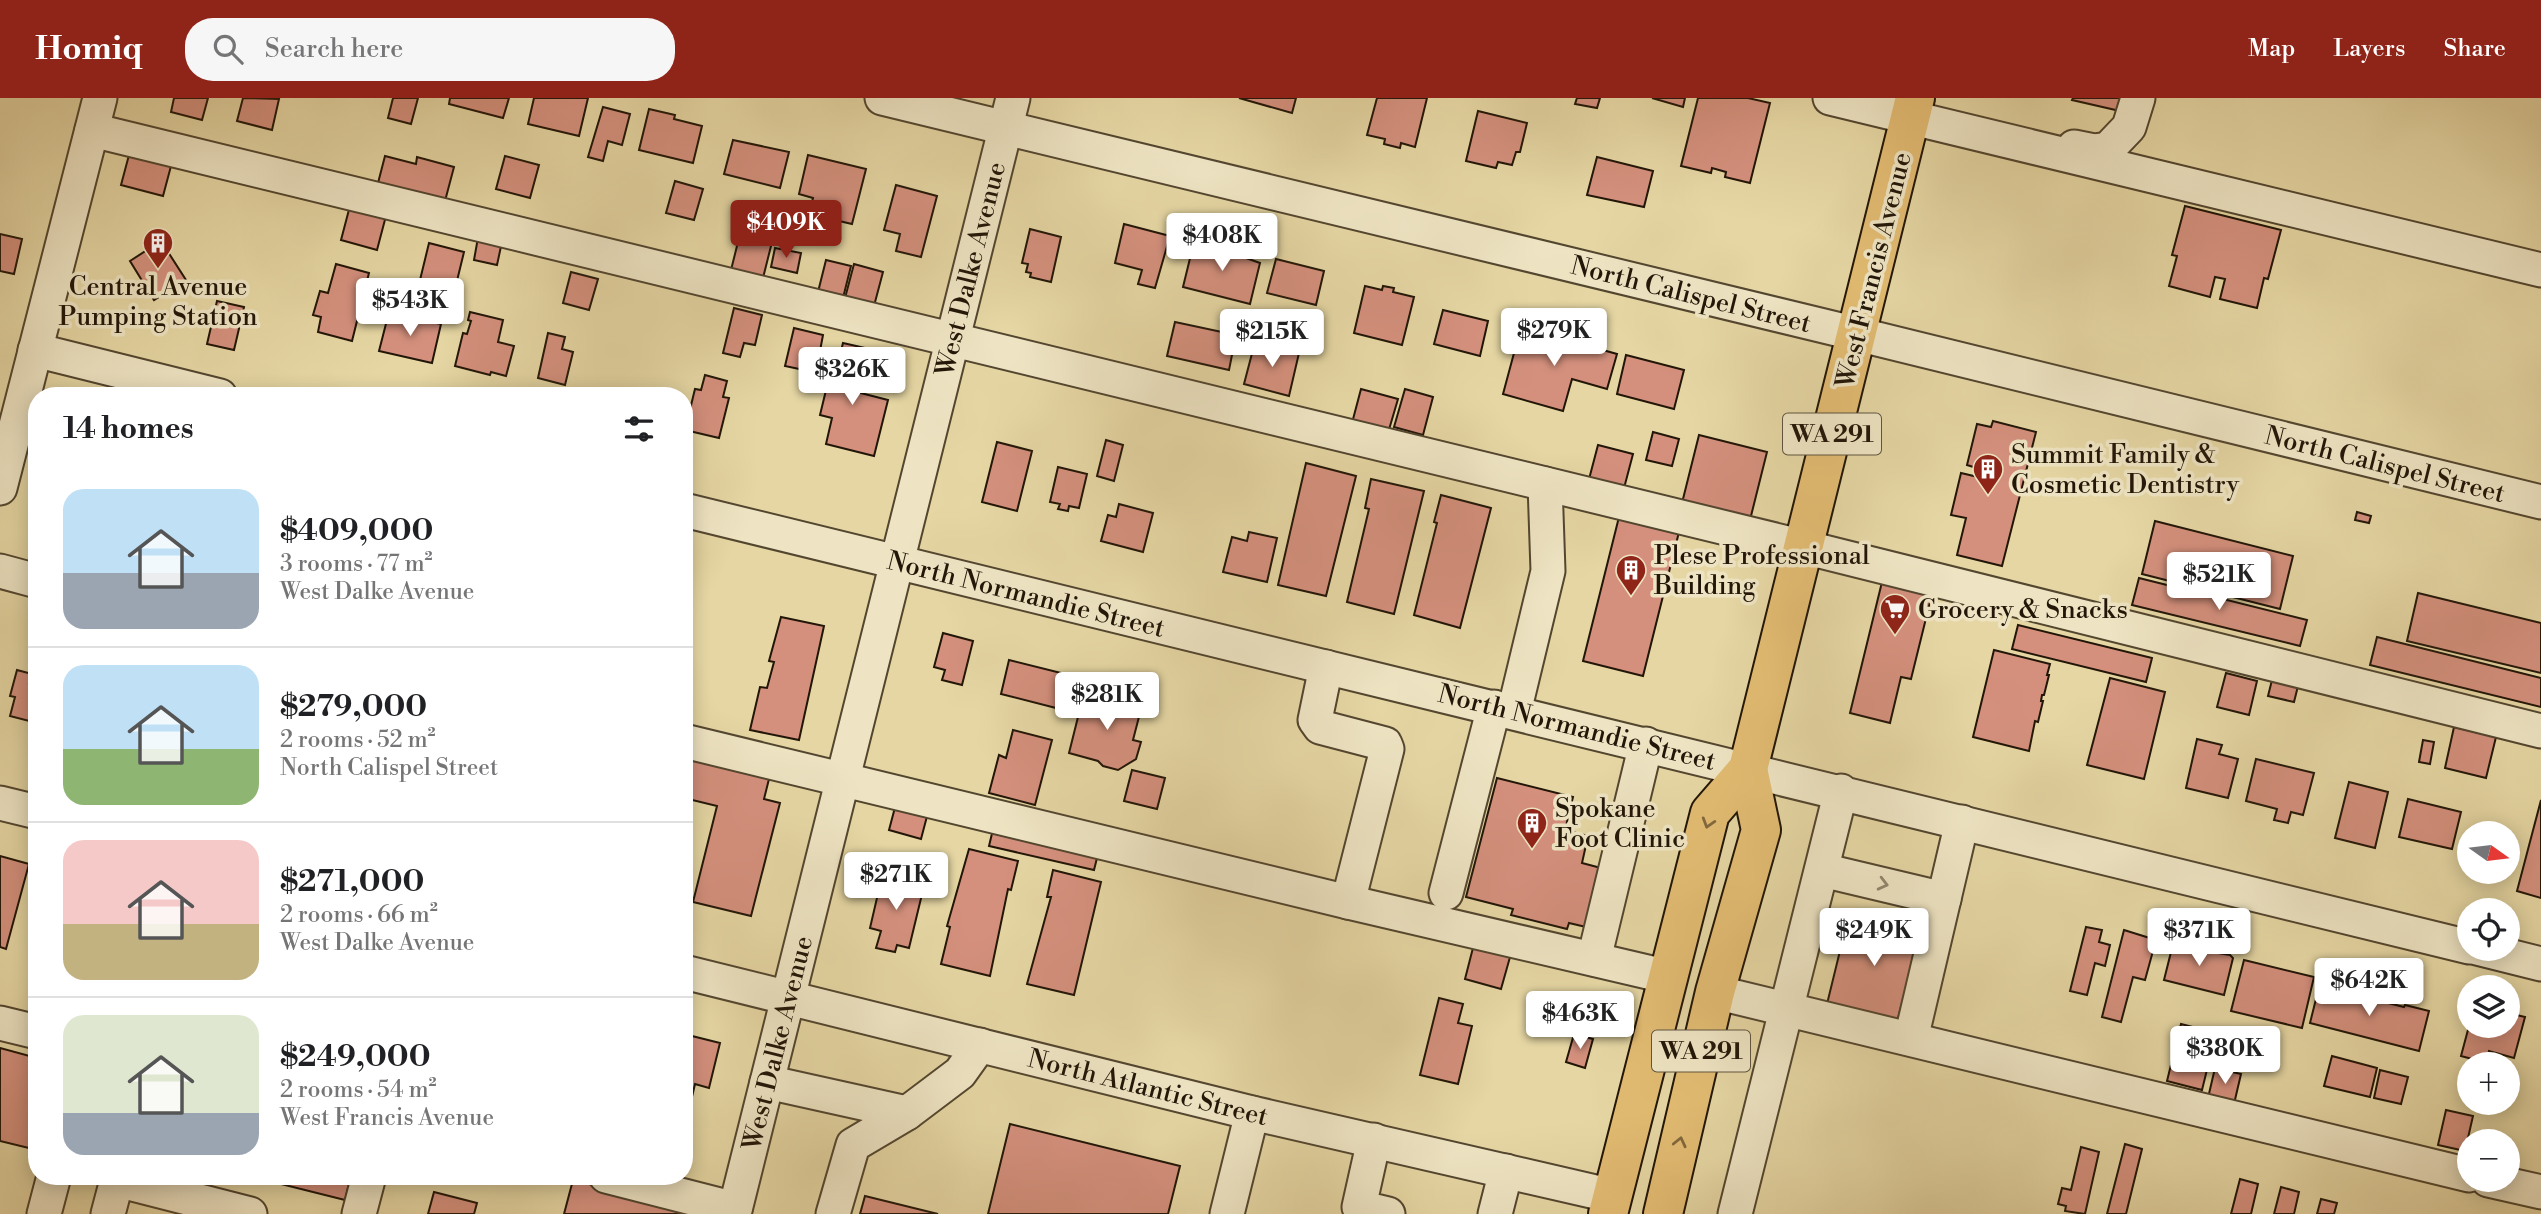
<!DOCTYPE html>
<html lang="en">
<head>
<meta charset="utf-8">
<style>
  :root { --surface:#fff; --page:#f6f6f6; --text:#202124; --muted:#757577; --line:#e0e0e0; --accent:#8f2418 }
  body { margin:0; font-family:"Libre Bodoni",serif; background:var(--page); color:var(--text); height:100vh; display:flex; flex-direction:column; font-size:26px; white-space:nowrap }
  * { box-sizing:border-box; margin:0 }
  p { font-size:23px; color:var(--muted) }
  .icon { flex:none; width:38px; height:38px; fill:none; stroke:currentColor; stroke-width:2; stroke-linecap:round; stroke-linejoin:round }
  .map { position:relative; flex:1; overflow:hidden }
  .panel { position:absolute; left:28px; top:289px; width:665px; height:798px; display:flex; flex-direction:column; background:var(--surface); border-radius:28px; box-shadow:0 4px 18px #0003 }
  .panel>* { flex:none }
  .needle { width:46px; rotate:104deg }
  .fabs { position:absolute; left:2457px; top:723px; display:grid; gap:14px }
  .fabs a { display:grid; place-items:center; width:63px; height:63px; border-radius:50%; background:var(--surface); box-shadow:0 4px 18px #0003; font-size:35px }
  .price { position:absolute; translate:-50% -60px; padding:0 16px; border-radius:7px; background:#fff; color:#222; font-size:23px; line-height:46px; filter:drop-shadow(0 2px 4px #0008) }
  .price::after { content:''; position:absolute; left:50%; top:42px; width:21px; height:16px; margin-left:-10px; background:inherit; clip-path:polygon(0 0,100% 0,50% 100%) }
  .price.current { background:var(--accent); color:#fff }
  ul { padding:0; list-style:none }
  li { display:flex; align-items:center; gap:21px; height:175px; padding:0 35px }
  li+li { border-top:2px solid var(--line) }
  li span { display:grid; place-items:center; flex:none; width:196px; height:140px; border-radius:21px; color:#555 }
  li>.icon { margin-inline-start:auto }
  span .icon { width:84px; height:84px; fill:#fffc; stroke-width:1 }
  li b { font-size:30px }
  h2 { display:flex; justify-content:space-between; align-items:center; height:84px; padding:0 35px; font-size:30px }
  header { display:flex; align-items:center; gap:42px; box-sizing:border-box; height:98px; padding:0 35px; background:var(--accent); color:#fff }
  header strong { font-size:33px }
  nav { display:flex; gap:38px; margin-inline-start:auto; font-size:24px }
  .search { width:490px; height:63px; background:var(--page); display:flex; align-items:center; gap:18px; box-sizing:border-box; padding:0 24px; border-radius:28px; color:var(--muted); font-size:26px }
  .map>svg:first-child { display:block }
  .building { fill:#d4907d; stroke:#221608; stroke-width:2 }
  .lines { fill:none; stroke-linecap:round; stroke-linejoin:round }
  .minor-casing { stroke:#53462f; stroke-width:37 }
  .major-casing { stroke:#221608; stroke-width:42 }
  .minor { stroke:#eee4c3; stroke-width:33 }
  .major { stroke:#e2bb72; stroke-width:38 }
  .oneway { stroke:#82683d }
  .oneway2 { stroke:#92876f }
  .labels { text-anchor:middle; stroke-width:7; stroke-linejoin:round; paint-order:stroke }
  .shield { fill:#eee4c3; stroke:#5f5440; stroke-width:2 }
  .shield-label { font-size:24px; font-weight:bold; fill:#221608 }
  .street-label { font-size:26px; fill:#221608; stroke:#eee4c3 }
  .poi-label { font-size:26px; fill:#221608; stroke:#eee4c3; text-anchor:start }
</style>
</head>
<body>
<header>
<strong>Homiq</strong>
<div class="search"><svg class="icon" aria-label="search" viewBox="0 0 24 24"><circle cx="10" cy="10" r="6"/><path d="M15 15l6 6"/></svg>Search here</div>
<nav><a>Map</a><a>Layers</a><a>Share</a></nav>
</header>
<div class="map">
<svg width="2541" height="1116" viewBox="0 0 2541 1116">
  <rect width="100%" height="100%" fill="#e5d6a3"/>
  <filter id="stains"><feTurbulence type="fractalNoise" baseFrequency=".00286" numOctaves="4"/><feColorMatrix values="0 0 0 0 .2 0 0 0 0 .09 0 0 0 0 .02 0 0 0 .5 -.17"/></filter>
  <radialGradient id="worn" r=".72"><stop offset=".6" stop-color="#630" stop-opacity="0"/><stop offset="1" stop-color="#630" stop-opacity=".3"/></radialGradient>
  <g class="building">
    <path d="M174,0H208L202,22L171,14Z"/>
    <path d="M243,0L279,1L272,32L237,23Z"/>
    <path d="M393,0H418L411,26L388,20Z"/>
    <path d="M450,0H509L503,20L449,6Z"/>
    <path d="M534,0H588L579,38L528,26Z"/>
    <path d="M1239,0H1296L1292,15Z"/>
    <path d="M1377,0H1427L1415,49L1401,45L1400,50L1384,46L1385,41L1367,37Z"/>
    <path d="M1577,0H1600L1597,10L1575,6Z"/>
    <path d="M1652,0H1685L1683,9Z"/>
    <path d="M1698,0H1748L1770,5L1750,85L1725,79L1726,74L1712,70L1711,75L1681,68Z"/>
    <path d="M2073,0H2123L2120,13L2072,2Z"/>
    <path d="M603,9L630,16L622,47L608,43L603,63L588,59Z"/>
    <path d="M649,11L675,17L674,21L702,28L693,65L639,52Z"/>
    <path d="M1478,13L1527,25L1520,54H1516L1512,67L1498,64L1496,70L1466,63Z"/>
    <path d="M733,42L789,54L780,90L724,76Z"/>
    <path d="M129,57L171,68L163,98L121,87Z"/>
    <path d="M808,57L866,71L852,126L809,116L813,100L799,96Z"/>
    <path d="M385,58L416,66L417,59L454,69L445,103L378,85Z"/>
    <path d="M505,58L539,67L530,100L496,91Z"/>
    <path d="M1597,59L1653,73L1644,109L1587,97Z"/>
    <path d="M675,83L703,91L694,122L666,115Z"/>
    <path d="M896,87L937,98L921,159L896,153L900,136L884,132Z"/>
    <path d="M351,104L387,114L377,152L341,142Z"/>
    <path d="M2185,108L2281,132L2268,181L2264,180L2257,210L2220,201L2225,181L2215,179L2210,199L2169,188L2177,158L2172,157Z"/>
    <path d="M1124,126L1170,138L1155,190L1138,186L1142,172L1115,165Z"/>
    <path d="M1030,131L1061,139L1051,184L1030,179L1031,175L1026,174L1028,166L1022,165Z"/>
    <path d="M479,134L503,139L497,167L474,162Z"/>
    <path d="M0,136L22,141L14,176L0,173Z"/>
    <path d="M740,136L772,144L763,180L731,172Z"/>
    <path d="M161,143L186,182L154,202L130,163Z"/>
    <path d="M1211,143L1233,149L1232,155L1260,165L1250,206L1183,189L1193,148L1209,151Z"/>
    <path d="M429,145L464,154L455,191L420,182Z"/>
    <path d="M775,150L801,155L797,175L771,169Z"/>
    <path d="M1276,161L1324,173L1316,207L1267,195Z"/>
    <path d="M826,162L851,168L843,200L818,194Z"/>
    <path d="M336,166L369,175L352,243L318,234L321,219L313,217L320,193L328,195Z"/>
    <path d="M854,166L883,174L874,208L845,200Z"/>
    <path d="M571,174L598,181L589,212L563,205Z"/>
    <path d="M1365,188L1382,192L1383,188L1394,190L1393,194L1414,199L1402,247L1354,235Z"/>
    <path d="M217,203L244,209L234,252L207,246Z"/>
    <path d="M734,210L762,217L755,247L744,245L740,259L723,255Z"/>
    <path d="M1443,212L1488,223L1480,258L1434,246Z"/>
    <path d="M389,214L441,226L432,265L379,253Z"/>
    <path d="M470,214L503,222L498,244L514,248L506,278L491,274L490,277L455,268L463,235L467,236L471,223L468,222Z"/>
    <path d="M1175,224L1236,237L1229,272L1167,258Z"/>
    <path d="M1521,229L1617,256L1607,291L1572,281L1563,313L1503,296Z"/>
    <path d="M794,230L823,237L820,253L828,254L823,276L785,268Z"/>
    <path d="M548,235L565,239L562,251L573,254L565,287L538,280Z"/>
    <path d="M1255,244L1299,255L1289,298L1244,286Z"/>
    <path d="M843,245L865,250L853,293L888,302L874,358L826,346L832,320L820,317L827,288L832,289Z"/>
    <path d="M1626,257L1684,272L1674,311L1617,296Z"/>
    <path d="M705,277L727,283L723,299L729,300L719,340L685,332L695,291L701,292Z"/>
    <path d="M1361,291L1398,301L1388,335L1352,325Z"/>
    <path d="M1405,291L1433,299L1423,337L1394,329Z"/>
    <path d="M1993,323L2036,334L2002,468L1957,457L1966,420L1951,417L1961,375L1978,379L1980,371L1967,367L1977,326L1991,329Z"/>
    <path d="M1653,334L1679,341L1672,368L1646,362Z"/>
    <path d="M1699,337L1767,354L1750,422L1682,405Z"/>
    <path d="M1106,342L1123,347L1114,383L1097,378Z"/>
    <path d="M997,344L1032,353L1017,413L982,404Z"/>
    <path d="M1598,347L1633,356L1623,394L1588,385Z"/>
    <path d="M1306,365L1356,378L1326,498L1278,487Z"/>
    <path d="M1058,369L1087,376L1079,410L1069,408L1068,413L1058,411L1060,406L1050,404Z"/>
    <path d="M1371,381L1424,393L1394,516L1347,504L1369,411L1365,410Z"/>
    <path d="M1441,397L1491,410L1460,530L1414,517L1437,425L1434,424Z"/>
    <path d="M1119,406L1153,415L1143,454L1101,443L1108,417L1116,419Z"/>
    <path d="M2357,414L2371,418L2369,425L2355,422Z"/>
    <path d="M1619,419L1679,434L1643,578L1583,563Z"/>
    <path d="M2155,423L2293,458L2280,511L2142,476Z"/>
    <path d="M1249,434L1277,440L1267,484L1223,474L1232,439L1247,443Z"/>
    <path d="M2139,480L2307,522L2300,548L2132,507Z"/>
    <path d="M1882,484L1932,496L1911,581L1901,579L1890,625L1850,615Z"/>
    <path d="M2418,495L2541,525V575L2407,543Z"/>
    <path d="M781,519L824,528L799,642L750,632L760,589L767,590L774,564L769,563Z"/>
    <path d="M2018,527L2152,560L2146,584L2012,551Z"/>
    <path d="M943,535L973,543L962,587L942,582L945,572L934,569Z"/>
    <path d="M2377,539L2541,580V609L2370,567Z"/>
    <path d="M1994,552L2050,566L2047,577H2049L2044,597H2042L2041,603H2043L2038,624L2035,623L2029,653L1973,639Z"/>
    <path d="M1009,562L1065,576L1056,610L1001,596Z"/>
    <path d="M17,572L32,576L29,585L37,587V625L10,618L15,599L10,598Z"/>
    <path d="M2226,575L2257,583L2249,617L2217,609Z"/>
    <path d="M2110,580L2165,594L2144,681L2087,667Z"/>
    <path d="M2272,582L2298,588L2294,604L2268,598Z"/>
    <path d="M1117,596L1135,601L1132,609L1141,611L1133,642L1141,644L1136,661L1118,672L1103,668L1098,663L1069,655L1079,615L1083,616L1088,597L1103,599V601L1115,605Z"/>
    <path d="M2454,629L2496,639L2486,680L2445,670Z"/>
    <path d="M1013,632L1052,642L1035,707L989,695L999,657L1006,660Z"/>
    <path d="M2197,641L2222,647L2219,656L2238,661L2228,700L2186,690Z"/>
    <path d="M2423,642L2434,644L2430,666L2419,664Z"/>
    <path d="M684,660L769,681L764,701L780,705L751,818L693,804L717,708L684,700Z"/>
    <path d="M2256,661L2314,675L2303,717L2291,714L2288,725L2274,722L2277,711L2246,703Z"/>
    <path d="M1132,672L1165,680L1157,711L1124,703Z"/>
    <path d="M1497,680L1573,699L1565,732L1588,738L1582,765L1601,770L1586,829L1569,825L1567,831L1511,817L1513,811L1466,799Z"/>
    <path d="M2349,684L2388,694L2375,750L2335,740Z"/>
    <path d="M898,698L930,707L921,741L889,732Z"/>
    <path d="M2408,701L2461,714L2452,751L2399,739Z"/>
    <path d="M2541,702V800L2517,793Z"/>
    <path d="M995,723L1100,748L1094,772L989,748Z"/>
    <path d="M969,751L1018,763L1011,792L1008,791L990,878L941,866L950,829L947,828Z"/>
    <path d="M0,758L29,766L6,851L0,849Z"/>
    <path d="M1053,772L1101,784L1074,897L1027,886L1051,799H1047Z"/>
    <path d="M883,774L907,780L905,788L923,792L909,850L897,847L895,854L876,850L881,833L870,830Z"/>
    <path d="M1849,816L1919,833L1908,880L1916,882L1911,903L1903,901L1897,924L1827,906Z"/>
    <path d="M2086,829L2102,832L2099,844L2110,847L2105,868L2095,865L2087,897L2070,893Z"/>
    <path d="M2124,832L2156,842L2145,882L2133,879L2121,924L2102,919Z"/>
    <path d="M1475,842L1512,852L1501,891L1465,881Z"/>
    <path d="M2179,844L2197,850L2198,847L2213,851L2212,854L2230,857L2233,860L2224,897L2164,882L2173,846L2178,847Z"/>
    <path d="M2244,862L2314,879L2302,930L2231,913Z"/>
    <path d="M2320,885L2345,891V894L2404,909L2405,907L2429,913L2419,953L2310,925Z"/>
    <path d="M1439,900L1463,906L1458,925L1472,928L1458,986L1420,977Z"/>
    <path d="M2508,915L2525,919L2514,960L2489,953L2487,965L2461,958L2469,928H2508Z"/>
    <path d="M2181,926L2216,935L2202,992L2167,983Z"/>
    <path d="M684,936L720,945L709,990L695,986L684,1033Z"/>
    <path d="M1574,936L1593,941L1585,970L1566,964Z"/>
    <path d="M0,950L37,960V1035L33,1051L0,1043Z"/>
    <path d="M2332,958L2377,970L2370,999L2324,988Z"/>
    <path d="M2215,970L2241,976L2234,1006L2208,1000Z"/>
    <path d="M2380,972L2408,979L2401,1006L2374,1000Z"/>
    <path d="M2446,1012L2473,1018L2465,1053L2438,1047Z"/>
    <path d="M1010,1026L1180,1068L1168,1116H988Z"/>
    <path d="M2125,1046L2142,1051L2126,1116H2107Z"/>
    <path d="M2081,1049L2099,1054L2085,1116L2065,1113L2066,1108L2058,1106L2062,1090L2071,1092Z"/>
    <path d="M249,1078H351L345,1102Z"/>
    <path d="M2240,1081L2258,1086L2251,1116H2231Z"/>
    <path d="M573,1082L699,1114L698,1116H564Z"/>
    <path d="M2281,1089L2299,1094L2294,1116H2274Z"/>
    <path d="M434,1094L477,1105L474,1116H428Z"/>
    <path d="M865,1098L938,1116H860Z"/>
    <path d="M2321,1101L2337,1105L2334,1116H2317Z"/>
  </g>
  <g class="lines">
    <g class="minor-casing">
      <g id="minor">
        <path d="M882,0L1857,236L2541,404"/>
        <path d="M1830,0L2541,172"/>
        <path d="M92,32L1804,449L2541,633"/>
        <path d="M2074,49L2094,53L2108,51L2129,29L2138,0"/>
        <path d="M35,252L220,298"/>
        <path d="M0,390L100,0"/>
        <path d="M684,412L2469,849"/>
        <path d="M0,473L37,483"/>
        <path d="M1326,569L1315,622L1320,629L1385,646L1387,651L1348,804"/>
        <path d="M1514,614L1548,473L1545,386"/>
        <path d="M684,643L1348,804L1669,879"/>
        <path d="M0,705L37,714"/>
        <path d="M1822,772L1944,801"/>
        <path d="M1446,795L1494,609"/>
        <path d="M2477,850L2541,866"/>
        <path d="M1594,861L1646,646"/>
        <path d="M684,874L1252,1015L1613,1098"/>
        <path d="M1715,894L2469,1077"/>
        <path d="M0,925L37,934"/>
        <path d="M1911,941L1962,724"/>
        <path d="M767,984L907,1015"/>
        <path d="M1374,1042L1359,1109L1388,1116"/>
        <path d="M118,1078L117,1082L250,1116"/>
        <path d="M606,1078L735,1111"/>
        <path d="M2488,1082L2541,1094"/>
        <path d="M44,1116L54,1078"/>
        <path d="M108,1116L117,1082"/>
        <path d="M359,1116L369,1078"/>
        <path d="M734,1116L1013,0"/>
        <path d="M833,1116L853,1047L907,1015L960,975L980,947"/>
        <path d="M1227,1116L1252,1015"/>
        <path d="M1495,1116L1506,1073"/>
        <path d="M1735,1116L1841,693"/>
      </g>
    </g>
    <g class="major-casing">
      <g id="major">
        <path d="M1608,1116L1710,715L1748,671L1915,0"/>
        <path d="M1663,1116L1715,894L1761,732L1748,671"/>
      </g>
    </g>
    <use href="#minor" class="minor"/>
    <use href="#major" class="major"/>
  </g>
  <defs><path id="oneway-chevron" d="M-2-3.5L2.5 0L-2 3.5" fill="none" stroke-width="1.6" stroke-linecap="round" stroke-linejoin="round" transform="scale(1.75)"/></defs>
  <g class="oneway">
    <use href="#oneway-chevron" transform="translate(1708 725) rotate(107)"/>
    <use href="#oneway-chevron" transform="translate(1680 1044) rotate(-77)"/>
  </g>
  <use class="oneway2" href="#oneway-chevron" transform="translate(1883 786) rotate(14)"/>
  <defs>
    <g id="building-pin" transform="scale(1.575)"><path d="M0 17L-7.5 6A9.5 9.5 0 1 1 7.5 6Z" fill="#8f2418" stroke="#eee4c3"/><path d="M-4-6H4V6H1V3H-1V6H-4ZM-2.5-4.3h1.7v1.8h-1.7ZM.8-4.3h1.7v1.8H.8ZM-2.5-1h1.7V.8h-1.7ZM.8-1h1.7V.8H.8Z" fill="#fff"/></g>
    <g id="supermarket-pin" transform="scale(1.575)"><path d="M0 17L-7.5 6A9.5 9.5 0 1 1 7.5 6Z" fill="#8f2418" stroke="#eee4c3"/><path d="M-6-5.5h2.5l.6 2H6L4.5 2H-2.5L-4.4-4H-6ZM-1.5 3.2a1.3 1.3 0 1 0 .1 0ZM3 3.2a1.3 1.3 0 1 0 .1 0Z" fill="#fff"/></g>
  </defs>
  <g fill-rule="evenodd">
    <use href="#building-pin" x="158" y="145"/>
    <use href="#building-pin" x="1988" y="371"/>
    <use href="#building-pin" x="1631" y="472"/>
    <use href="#supermarket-pin" x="1895" y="511"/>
    <use href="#building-pin" x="1532" y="725"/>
  </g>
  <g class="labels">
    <g class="shield">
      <rect x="1783" y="315.5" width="98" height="41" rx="5"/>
      <rect x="1652" y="932.5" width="98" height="41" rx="5"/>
    </g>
    <g class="shield-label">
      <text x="1832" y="344">WA 291</text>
      <text x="1701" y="961">WA 291</text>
    </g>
    <g class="street-label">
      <text transform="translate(970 171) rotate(-76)" y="9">West Dalke Avenue</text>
      <text transform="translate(1873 172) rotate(-76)" y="9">West Francis Avenue</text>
      <text transform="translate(1691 196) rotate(14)" y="9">North Calispel Street</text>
      <text transform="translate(2385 366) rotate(14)" y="9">North Calispel Street</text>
      <text transform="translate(1026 496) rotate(14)" y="9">North Normandie Street</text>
      <text transform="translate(1577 629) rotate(14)" y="9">North Normandie Street</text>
      <text transform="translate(777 945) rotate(-76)" y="9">West Dalke Avenue</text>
      <text transform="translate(1148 989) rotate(14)" y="9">North Atlantic Street</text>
    </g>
    <g class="poi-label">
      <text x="158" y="197" text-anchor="middle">Central Avenue<tspan x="158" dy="30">Pumping Station</tspan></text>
      <text x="2011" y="365">Summit Family &amp;<tspan x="2011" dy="30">Cosmetic Dentistry</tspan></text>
      <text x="1654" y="466">Plese Professional<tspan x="1654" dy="30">Building</tspan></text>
      <text x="1918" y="520">Grocery &amp; Snacks</text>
      <text x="1555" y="719">Spokane<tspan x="1555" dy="30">Foot Clinic</tspan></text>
    </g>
  </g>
  <rect width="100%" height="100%" filter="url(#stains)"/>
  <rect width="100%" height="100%" fill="url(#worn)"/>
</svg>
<div class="fabs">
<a><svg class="needle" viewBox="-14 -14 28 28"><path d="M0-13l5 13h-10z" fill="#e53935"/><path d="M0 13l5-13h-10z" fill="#757577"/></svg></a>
<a><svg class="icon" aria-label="locate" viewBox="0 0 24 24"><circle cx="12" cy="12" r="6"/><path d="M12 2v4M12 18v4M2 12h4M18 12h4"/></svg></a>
<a><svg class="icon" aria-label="layers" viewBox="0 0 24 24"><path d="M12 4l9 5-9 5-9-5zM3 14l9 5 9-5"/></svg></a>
<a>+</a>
<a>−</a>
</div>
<b class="price current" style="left:786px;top:162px">$409K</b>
<b class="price" style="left:1222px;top:175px">$408K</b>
<b class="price" style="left:410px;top:240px">$543K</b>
<b class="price" style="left:1554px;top:270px">$279K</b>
<b class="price" style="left:1272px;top:271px">$215K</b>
<b class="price" style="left:852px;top:309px">$326K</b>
<b class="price" style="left:2219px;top:514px">$521K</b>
<b class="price" style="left:1107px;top:634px">$281K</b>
<b class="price" style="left:896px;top:814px">$271K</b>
<b class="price" style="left:1874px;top:870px">$249K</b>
<b class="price" style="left:2199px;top:870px">$371K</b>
<b class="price" style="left:2369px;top:920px">$642K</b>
<b class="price" style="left:1580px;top:953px">$463K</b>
<b class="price" style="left:2225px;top:988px">$380K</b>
<section class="panel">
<h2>14 homes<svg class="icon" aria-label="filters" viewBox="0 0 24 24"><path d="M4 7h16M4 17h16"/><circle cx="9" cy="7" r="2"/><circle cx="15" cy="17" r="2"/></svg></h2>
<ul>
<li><span style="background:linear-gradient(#bfe0f5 60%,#9aa5b1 0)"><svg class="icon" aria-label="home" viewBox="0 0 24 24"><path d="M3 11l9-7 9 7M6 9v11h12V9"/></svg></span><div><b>$409,000</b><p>3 rooms · 77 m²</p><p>West Dalke Avenue</p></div></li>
<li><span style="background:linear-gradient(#bfe0f5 60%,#8fb573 0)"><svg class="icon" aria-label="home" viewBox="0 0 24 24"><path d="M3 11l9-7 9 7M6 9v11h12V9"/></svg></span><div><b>$279,000</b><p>2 rooms · 52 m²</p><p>North Calispel Street</p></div></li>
<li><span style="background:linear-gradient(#f6c9c9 60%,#c2b280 0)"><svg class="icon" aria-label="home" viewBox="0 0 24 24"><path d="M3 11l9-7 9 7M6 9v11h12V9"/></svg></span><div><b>$271,000</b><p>2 rooms · 66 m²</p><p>West Dalke Avenue</p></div></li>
<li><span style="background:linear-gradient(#dfe7d0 70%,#9aa5b1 0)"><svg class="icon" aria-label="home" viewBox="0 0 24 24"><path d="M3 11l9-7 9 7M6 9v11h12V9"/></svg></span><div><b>$249,000</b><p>2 rooms · 54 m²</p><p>West Francis Avenue</p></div></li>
</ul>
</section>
</div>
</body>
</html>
